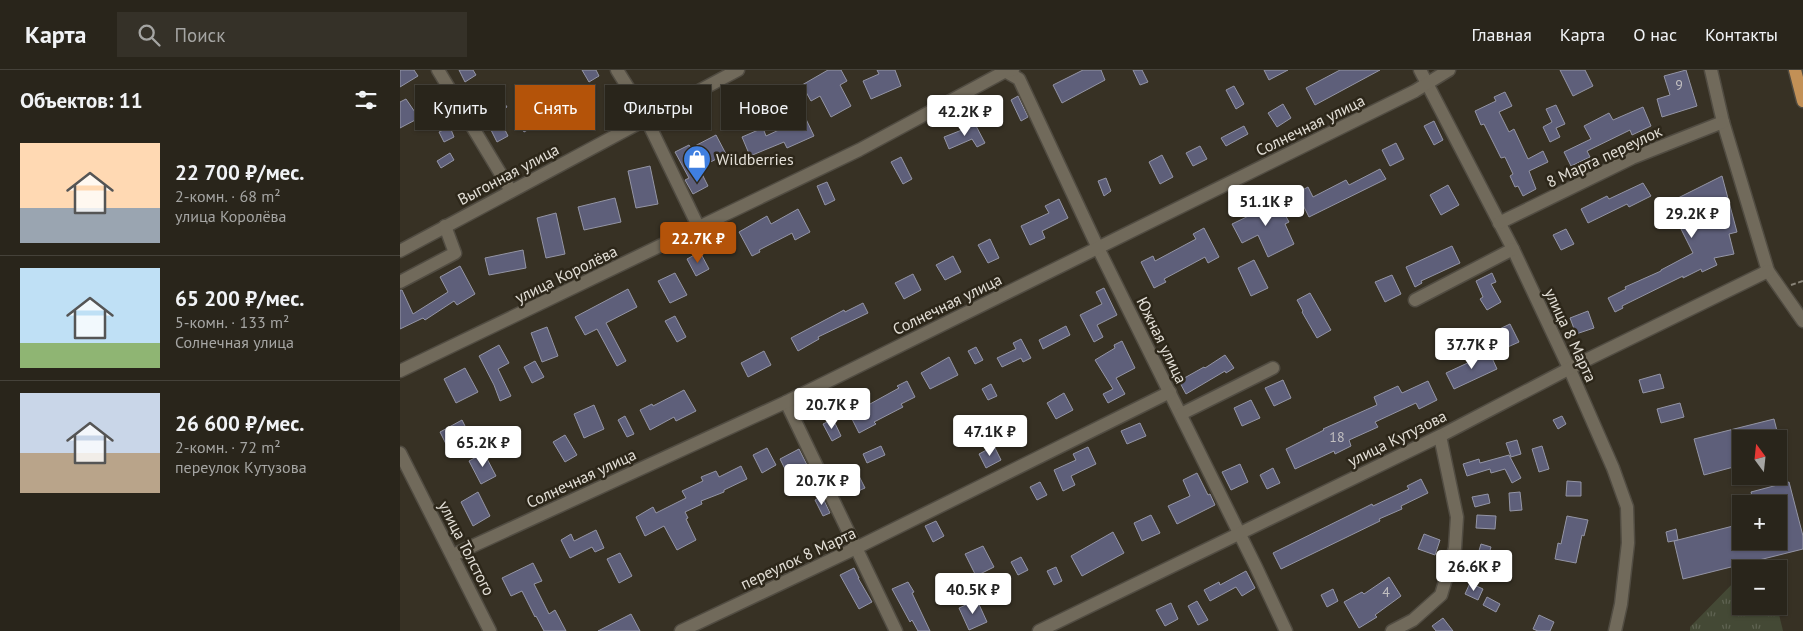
<!DOCTYPE html>
<html lang="ru">
<head>
<meta charset="utf-8">
<style>
  :root { --surface:#29251b; --page:#353128; --text:#f1f3f6; --muted:#a5a5a3; --line:#45423a; --accent:#b45309 }
  body { margin:0; font-family:"PT Sans",sans-serif; background:var(--page); color:var(--text); height:100vh; display:flex; flex-direction:column; font-size:19px; white-space:nowrap }
  * { box-sizing:border-box; margin:0 }
  p { font-size:16px; color:var(--muted) }
  .icon { flex:none; width:28px; height:28px; fill:none; stroke:currentColor; stroke-width:2; stroke-linecap:round; stroke-linejoin:round }
  .map { position:relative; flex:1; overflow:hidden }
  .side { display:flex; flex-direction:column; background:var(--surface); width:400px }
  .side>* { flex:none }
  .guide { position:absolute; left:15px; top:15px; width:475px; height:45px; display:flex; gap:10px }
  .needle { width:32px; rotate:345deg }
  .tools { position:absolute; left:1332px; top:360px; display:grid; gap:10px }
  .tools a { display:grid; place-items:center; width:55px; height:55px; border-radius:0px; background:var(--surface); box-shadow:0 1px 4px #0004,0 0 0 1px var(--line); font-size:25px }
  .price { position:absolute; translate:-50% -42px; padding:0 11px; border-radius:5px; background:#fff; color:#222; font-size:16px; line-height:32px; filter:drop-shadow(0 1px 2px #0008) }
  .price::after { content:''; position:absolute; left:50%; top:30px; width:15px; height:11px; margin-left:-8px; background:inherit; clip-path:polygon(0 0,100% 0,50% 100%) }
  .price.active { background:var(--accent); color:#fff }
  ul { padding:0; list-style:none }
  li { display:flex; align-items:center; gap:15px; height:125px; padding:0 20px }
  li+li { border-top:1px solid var(--line) }
  li span { display:grid; place-items:center; flex:none; width:140px; height:100px; border-radius:0px; color:#555 }
  li>.icon { margin-inline-start:auto }
  span .icon { width:60px; height:60px; fill:#fffc; stroke-width:1 }
  li b { font-size:21px }
  h2 { display:flex; justify-content:space-between; align-items:center; height:60px; padding:0 20px; font-size:21px }
  .chip { padding:0 18px; border-radius:0px; background:var(--surface); box-shadow:0 1px 4px #0004,0 0 0 1px var(--line); font-size:18px; line-height:45px }
  .chip.active { background:var(--accent); color:#fff }
  header { display:flex; align-items:center; gap:30px; box-sizing:border-box; height:70px; padding:0 25px; background:var(--surface); border-bottom:1px solid var(--line) }
  header strong { font-size:24px }
  nav { display:flex; gap:28px; margin-inline-start:auto; font-size:18px }
  .search { width:350px; height:45px; background:var(--page); display:flex; align-items:center; gap:12px; box-sizing:border-box; padding:0 18px; border-radius:0px; color:var(--muted); font-size:19px }
  main { display:flex; flex:1; min-height:0 }
  .map>svg:first-child { display:block }
  .grass { fill:url(#grass-tufts) }
  .building { fill:#5e5f7a; stroke:#9495a5 }
  .lines { fill:none; stroke-linecap:round; stroke-linejoin:round }
  .minor-casing { stroke:#514c42; stroke-width:15 }
  .major-casing { stroke:#514c42; stroke-width:15 }
  .path { stroke:#888378; stroke-width:2; stroke-dasharray:5 2.5; stroke-linecap:butt }
  .minor { stroke:#716a5b; stroke-width:12 }
  .major { stroke:#c29056; stroke-width:12 }
  .labels { text-anchor:middle; stroke-width:5; stroke-linejoin:round; paint-order:stroke }
  .number-label { font-size:14px; fill:#c2bfc0 }
  .street-label { font-size:16px; fill:#e3dfd7; stroke:#2d271a }
  .poi-label { font-size:16px; fill:#e3dfd7; stroke:#2d271a; text-anchor:start }
</style>
</head>
<body>
<header>
<strong>Карта</strong>
<div class="search"><svg class="icon" aria-label="search" viewBox="0 0 24 24"><circle cx="10" cy="10" r="6"/><path d="M15 15l6 6"/></svg>Поиск</div>
<nav><a>Главная</a><a>Карта</a><a>О нас</a><a>Контакты</a></nav>
</header>
<main>
<section class="side">
<h2>Объектов: 11<svg class="icon" aria-label="filters" viewBox="0 0 24 24"><path d="M4 7h16M4 17h16"/><circle cx="9" cy="7" r="2"/><circle cx="15" cy="17" r="2"/></svg></h2>
<ul>
<li><span style="background:linear-gradient(#ffd9b3 65%,#9aa5b1 0)"><svg class="icon" aria-label="home" viewBox="0 0 24 24"><path d="M3 11l9-7 9 7M6 9v11h12V9"/></svg></span><div><b>22 700 ₽/мес.</b><p>2-комн. · 68 m²</p><p>улица Королёва</p></div></li>
<li><span style="background:linear-gradient(#bfe0f5 75%,#8fb573 0)"><svg class="icon" aria-label="home" viewBox="0 0 24 24"><path d="M3 11l9-7 9 7M6 9v11h12V9"/></svg></span><div><b>65 200 ₽/мес.</b><p>5-комн. · 133 m²</p><p>Солнечная улица</p></div></li>
<li><span style="background:linear-gradient(#c9d6e8 60%,#b9a48a 0)"><svg class="icon" aria-label="home" viewBox="0 0 24 24"><path d="M3 11l9-7 9 7M6 9v11h12V9"/></svg></span><div><b>26 600 ₽/мес.</b><p>2-комн. · 72 m²</p><p>переулок Кутузова</p></div></li>
</ul>
</section>
<div class="map">
<svg width="1403" height="561" viewBox="0 0 1403 561">
  <defs>
    <pattern id="grass-tufts" width="24" height="20" patternUnits="userSpaceOnUse" patternTransform="scale(1.25)"><rect width="24" height="20" fill="#444935"/><path d="M3 7l-1-3M5 7V3M7 7l1-3M15 17l-1-3M17 17v-4M19 17l1-3" fill="none" stroke="#5f6352"/></pattern>
  </defs>
  <rect width="100%" height="100%" fill="#373124"/>
  <path class="grass" d="M1341,505V536H1377L1383,561H1290V557Z"/>
  <g class="building">
    <path d="M0,0H14L18,6L0,17Z"/>
    <path d="M59,0H73L76,5L65,12Z"/>
    <path d="M182,0H196L199,6L189,12Z"/>
    <path d="M428,0H441L447,11L440,15L451,36L431,47L420,26L411,31L402,15Z"/>
    <path d="M477,0H495L501,16L471,29L463,11L479,4Z"/>
    <path d="M683,0H701L705,10L662,33L653,15Z"/>
    <path d="M733,0H742L748,12L740,15Z"/>
    <path d="M864,0H888L869,10Z"/>
    <path d="M940,0H980L915,35L906,18Z"/>
    <path d="M1160,0H1185L1193,16L1173,26Z"/>
    <path d="M1286,0L1297,36L1262,47L1257,29L1270,25L1264,6Z"/>
    <path d="M834,16L844,34L836,39L826,20Z"/>
    <path d="M1105,22L1112,36L1099,42L1109,62L1114,59L1128,89L1143,81L1148,92L1129,101L1136,119L1123,126L1118,116L1115,117L1110,106L1113,104L1105,87L1101,88L1084,54L1081,55L1075,41L1096,31L1094,27Z"/>
    <path d="M618,26L628,47L621,51L611,30Z"/>
    <path d="M101,28L107,37L96,44L90,34Z"/>
    <path d="M6,29L19,48L0,58V32Z"/>
    <path d="M388,31L398,51L405,47L414,66L387,78L384,72L350,86L342,67L363,58L366,66L381,59L371,40Z"/>
    <path d="M883,34L891,48L877,57L868,43Z"/>
    <path d="M1156,35L1165,54L1156,58L1160,67L1150,72L1143,57L1152,52L1146,39Z"/>
    <path d="M1243,37L1251,56L1232,65L1230,60L1187,81L1190,87L1171,96L1164,82L1191,69L1184,56L1209,43L1213,50Z"/>
    <path d="M139,40L145,50L124,62L119,52Z"/>
    <path d="M1034,51L1043,70L1034,75L1024,56Z"/>
    <path d="M574,52L585,73L577,77L572,69L549,79L544,67L567,58L566,57Z"/>
    <path d="M102,54L108,66L97,72L91,60Z"/>
    <path d="M844,56L848,64L826,76L821,68Z"/>
    <path d="M50,57L54,67L44,72L39,62Z"/>
    <path d="M316,65L326,84L299,98L308,116L293,124L285,110L289,108L275,82L289,75L291,78Z"/>
    <path d="M996,73L1004,89L990,96L982,80Z"/>
    <path d="M800,76L807,89L793,96L786,83Z"/>
    <path d="M50,83L54,90L41,98L37,91Z"/>
    <path d="M762,85L773,107L760,114L749,92Z"/>
    <path d="M501,87L512,109L503,114L491,92Z"/>
    <path d="M250,96L258,134L236,138L228,101Z"/>
    <path d="M980,99L986,109L909,147L897,123L908,117L913,127L946,110L949,115Z"/>
    <path d="M1322,106L1337,162L1329,164L1334,184L1314,188L1317,195L1302,202L1301,199L1283,208V206L1222,236L1223,238L1215,242L1208,228L1226,219L1225,217L1261,201V200L1293,183L1268,133Z"/>
    <path d="M706,108L711,121L704,126L698,111Z"/>
    <path d="M427,112L435,130L425,135L417,116Z"/>
    <path d="M1243,113L1251,126L1229,137L1227,134L1188,153L1181,139L1207,126L1209,129Z"/>
    <path d="M1048,115L1059,135L1041,145L1030,125Z"/>
    <path d="M875,126L889,152L885,154L894,174L868,187L858,165L842,173L832,154L859,141L856,136Z"/>
    <path d="M215,128L221,152L184,160L178,137Z"/>
    <path d="M659,129L668,148L642,161L645,168L630,175L621,156L649,143L645,136Z"/>
    <path d="M398,139L410,162L395,170L392,163L359,180L360,182L352,186L339,162L367,146L371,154Z"/>
    <path d="M156,143L165,184L146,188L137,148Z"/>
    <path d="M804,158L819,187L808,193L805,187L764,209L766,212L754,218L741,192L753,186L755,191L796,169L793,164Z"/>
    <path d="M1166,159L1174,174L1161,180L1153,165Z"/>
    <path d="M590,169L599,188L588,193L578,175Z"/>
    <path d="M1052,176L1060,193L1021,211L1022,213L1015,217L1006,197Z"/>
    <path d="M123,180L126,198L89,205L85,188Z"/>
    <path d="M300,182L309,199L296,206L287,189Z"/>
    <path d="M553,186L561,202L545,210L536,195Z"/>
    <path d="M854,190L868,218L851,226L838,198Z"/>
    <path d="M60,196L75,224L57,235L54,231L25,250L23,248L0,259V220H2L13,244L48,222L40,207Z"/>
    <path d="M275,203L287,225L270,233L258,211Z"/>
    <path d="M1092,203L1096,212L1091,214L1101,232L1087,240L1080,229L1083,227L1076,211Z"/>
    <path d="M513,204L521,220L504,229L495,213Z"/>
    <path d="M992,205L1001,224L985,232L975,212Z"/>
    <path d="M704,218L717,245L697,255L703,267L694,272L680,245L702,234L696,222Z"/>
    <path d="M228,219L237,237L206,253L226,291L217,296L197,259L185,265L175,247Z"/>
    <path d="M910,223L931,260L917,268L902,242L903,241L897,230Z"/>
    <path d="M463,233L468,243L418,267L419,269L398,281L391,268L444,240L445,242Z"/>
    <path d="M1188,241L1194,258L1176,264L1170,248Z"/>
    <path d="M275,246L286,267L277,272L265,251Z"/>
    <path d="M1110,254L1119,272L1101,280L1093,262Z"/>
    <path d="M666,256L670,265L643,279L639,270Z"/>
    <path d="M147,257L158,286L142,292L131,263Z"/>
    <path d="M621,269L631,288L623,292L621,288L602,297L597,288L616,279L613,273Z"/>
    <path d="M722,271L735,298L716,308L725,324L708,333L703,324L713,319L695,290L715,278L714,275Z"/>
    <path d="M99,275L109,293L98,299L111,326L100,331L94,315L79,286Z"/>
    <path d="M576,277L583,290L575,294L568,281Z"/>
    <path d="M1088,279L1097,299L1054,319L1046,303L1074,290L1072,286Z"/>
    <path d="M364,281L371,295L348,307L341,293Z"/>
    <path d="M825,285L834,298L826,303L825,301L786,324L779,311L804,297L805,298Z"/>
    <path d="M549,287L558,305L530,319L521,303Z"/>
    <path d="M135,291L144,307L132,313L124,297Z"/>
    <path d="M65,298L78,322L56,333L44,309Z"/>
    <path d="M1260,304L1264,318L1243,323L1239,310Z"/>
    <path d="M883,310L891,328L874,336L865,318Z"/>
    <path d="M507,311L515,327L501,334L503,337L474,352L476,354L459,363L450,345L499,318L497,316Z"/>
    <path d="M1028,311L1037,330L1019,339L1016,333L975,352L978,357L949,370L951,376L935,384L934,381L895,399L886,379L924,360L923,359L977,335L974,327L998,316L1002,323Z"/>
    <path d="M591,314L597,326L588,330L582,319Z"/>
    <path d="M284,320L296,341L276,351L274,347L250,360L240,340L252,334L253,336Z"/>
    <path d="M664,323L673,340L656,349L647,333Z"/>
    <path d="M851,330L860,348L842,356L834,338Z"/>
    <path d="M1280,333L1284,347L1261,353L1257,339Z"/>
    <path d="M194,335L204,359L184,368L174,344Z"/>
    <path d="M225,346L234,364L227,367L218,350Z"/>
    <path d="M1162,346L1166,354L1158,359L1153,350Z"/>
    <path d="M433,349L441,366L432,371L423,354Z"/>
    <path d="M1374,349L1379,369H1341V395L1304,405L1294,369Z"/>
    <path d="M62,350L71,368L49,380L40,362Z"/>
    <path d="M740,353L746,366L727,374L721,361Z"/>
    <path d="M165,365L177,385L165,392L153,372Z"/>
    <path d="M1117,370L1121,384L1111,387L1106,373Z"/>
    <path d="M481,376L485,385L467,393L463,384Z"/>
    <path d="M594,376L601,390L586,398L579,384Z"/>
    <path d="M1142,376L1149,399L1139,402L1132,379Z"/>
    <path d="M688,377L696,394L671,406L675,415L663,421L654,400L676,390L673,384Z"/>
    <path d="M367,378L376,395L362,403L353,385Z"/>
    <path d="M399,379L410,401L391,411L380,389Z"/>
    <path d="M84,383L96,406L81,414L69,391Z"/>
    <path d="M1109,385L1121,408L1112,413L1105,399L1091,403L1090,399L1067,406L1063,394L1079,389L1080,393Z"/>
    <path d="M840,394L848,412L831,420L822,402Z"/>
    <path d="M341,396L347,409L324,420V422L301,431L302,434L285,442L288,448L286,449L296,470L277,480L264,456L245,466L236,447L253,437L256,443L286,428L282,421L303,411L301,407L316,401L319,407Z"/>
    <path d="M873,398L880,413L867,419L860,405Z"/>
    <path d="M797,403L808,425L810,424L815,435L777,454L768,436L790,426L783,410Z"/>
    <path d="M458,404L465,418L456,422L449,409Z"/>
    <path d="M1021,409L1028,423L1001,436L1002,439L979,449L980,451L881,499L873,483L954,443L972,434L973,436L1009,419L1007,416Z"/>
    <path d="M1167,411L1181,412V426H1166Z"/>
    <path d="M640,412L647,425L637,430L630,417Z"/>
    <path d="M1389,412L1403,466V479L1283,509L1274,471L1341,454V471H1379V434H1354L1351,422Z"/>
    <path d="M78,422L90,446L73,456L61,432Z"/>
    <path d="M1120,422L1122,440L1110,441L1109,423Z"/>
    <path d="M1088,424L1090,433L1075,437L1072,427Z"/>
    <path d="M422,426L430,443L423,446L415,430Z"/>
    <path d="M751,445L760,463L742,471L734,453Z"/>
    <path d="M1077,445L1096,446L1095,459L1076,458Z"/>
    <path d="M1167,446L1188,450L1184,466L1182,465L1176,493L1155,489L1158,473L1161,474Z"/>
    <path d="M536,451L544,466L533,472L525,456Z"/>
    <path d="M1276,459L1278,470L1268,472L1266,462Z"/>
    <path d="M196,460L204,478L195,482L192,477L170,488L161,470L171,464L174,471Z"/>
    <path d="M713,462L724,483L682,506L671,486Z"/>
    <path d="M1024,464L1040,470L1035,485L1018,479Z"/>
    <path d="M1081,474L1091,477L1086,494L1076,491Z"/>
    <path d="M583,476L594,497L576,506L565,484Z"/>
    <path d="M220,483L232,506L219,513L207,489Z"/>
    <path d="M621,487L628,500L618,505L611,492Z"/>
    <path d="M133,493L142,511L134,514L149,544L155,540L166,561H144L136,546L135,547L122,521L111,526L102,508Z"/>
    <path d="M656,497L662,511L654,515L647,501Z"/>
    <path d="M454,498L459,508H458L472,532L459,539L440,505Z"/>
    <path d="M846,501L855,518L842,526L836,517L810,531L804,520L819,512L820,515Z"/>
    <path d="M989,507L1001,526L975,545L977,547L959,558L944,532L962,522L964,524Z"/>
    <path d="M508,512L514,522L512,523L530,561H518L512,550L510,552L492,519Z"/>
    <path d="M1070,513L1083,519L1078,530L1065,524Z"/>
    <path d="M933,519L938,531L927,537L921,525Z"/>
    <path d="M1087,527L1100,534L1096,542L1083,535Z"/>
    <path d="M577,530L587,552L569,560L559,538Z"/>
    <path d="M797,531L808,550L798,555L788,536Z"/>
    <path d="M771,533L778,549L765,556L756,540Z"/>
    <path d="M231,544L240,561H198Z"/>
    <path d="M1139,545L1154,552L1150,561H1138L1133,559Z"/>
    <path d="M1043,548L1053,561H1036L1032,556Z"/>
  </g>
  <g class="lines">
    <g class="minor-casing">
      <g id="minor">
        <path d="M38,0L111,121"/>
        <path d="M217,0L242,40L299,158"/>
        <path d="M603,0L619,9L698,178L856,497L886,561"/>
        <path d="M1020,0L1113,179L1170,300L1213,398L1227,437L1228,473L1221,534L1215,561"/>
        <path d="M1311,0L1323,52L1368,201L1403,251"/>
        <path d="M1099,153L1232,88L1323,52"/>
        <path d="M0,181L338,0"/>
        <path d="M0,212L55,183L45,156"/>
        <path d="M1015,230L1113,179"/>
        <path d="M0,301L459,80L604,2L613,0"/>
        <path d="M386,332L496,561"/>
        <path d="M781,344L873,298"/>
        <path d="M0,383L90,561"/>
        <path d="M53,485L386,332L1015,21L1049,0"/>
        <path d="M281,561L456,478L770,322"/>
        <path d="M639,561L1040,366L1176,295L1368,201"/>
        <path d="M992,561L1013,550L1041,525L1055,478L1057,447L1040,366"/>
      </g>
    </g>
    <g class="major-casing">
      <path id="major" d="M1395,0L1403,31"/>
    </g>
    <path class="path" d="M1391,215L1403,211"/>
    <use href="#minor" class="minor"/>
    <use href="#major" class="major"/>
  </g>
  <defs>
    <g id="shop-pin" transform="scale(1.4375)"><path d="M0 17L-7.5 6A9.5 9.5 0 1 1 7.5 6Z" fill="#3f7fe0" stroke="#2d271a"/><path d="M-5-2.5h2.3a2.7 3.5 0 0 1 5.4 0H5L5.5 6h-11ZM-1.5-2.5h3a1.5 2.3 0 0 0-3 0Z" fill="#fff"/></g>
  </defs>
  <g fill-rule="evenodd">
    <use href="#shop-pin" x="297" y="89"/>
  </g>
  <g class="labels">
    <g class="number-label">
      <text x="1279" y="20">9</text>
      <text x="937" y="372">18</text>
      <text x="986" y="527">4</text>
    </g>
    <g class="street-label">
      <text transform="translate(910 55) rotate(-26)" y="6">Солнечная улица</text>
      <text transform="translate(1204 86) rotate(-25)" y="6">8 Марта переулок</text>
      <text transform="translate(108 104) rotate(-28)" y="6">Выгонная улица</text>
      <text transform="translate(166 204) rotate(-26)" y="6">улица Королёва</text>
      <text transform="translate(547 234) rotate(-26)" y="6">Солнечная улица</text>
      <text transform="translate(1171 265) rotate(65)" y="6">улица 8 Марта</text>
      <text transform="translate(762 270) rotate(64)" y="6">Южная улица</text>
      <text transform="translate(997 368) rotate(-26)" y="6">улица Кутузова</text>
      <text transform="translate(181 408) rotate(-25)" y="6">Солнечная улица</text>
      <text transform="translate(67 478) rotate(63)" y="6">улица Толстого</text>
      <text transform="translate(398 488) rotate(-25)" y="6">переулок 8 Марта</text>
    </g>
    <g class="poi-label">
      <text x="316" y="95">Wildberries</text>
    </g>
  </g>
</svg>
<div class="tools">
<a><svg class="needle" viewBox="-14 -14 28 28"><path d="M0-13l5 13h-10z" fill="#e53935"/><path d="M0 13l5-13h-10z" fill="#a5a5a3"/></svg></a>
<a>+</a>
<a>−</a>
</div>
<b class="price" style="left:565px;top:67px">42.2K ₽</b>
<b class="price" style="left:866px;top:157px">51.1K ₽</b>
<b class="price" style="left:1292px;top:169px">29.2K ₽</b>
<b class="price active" style="left:298px;top:194px">22.7K ₽</b>
<b class="price" style="left:1072px;top:300px">37.7K ₽</b>
<b class="price" style="left:432px;top:360px">20.7K ₽</b>
<b class="price" style="left:590px;top:387px">47.1K ₽</b>
<b class="price" style="left:83px;top:398px">65.2K ₽</b>
<b class="price" style="left:422px;top:436px">20.7K ₽</b>
<b class="price" style="left:1074px;top:522px">26.6K ₽</b>
<b class="price" style="left:573px;top:545px">40.5K ₽</b>
<div class="guide">
<a class="chip">Купить</a>
<a class="chip active">Снять</a>
<a class="chip">Фильтры</a>
<a class="chip">Новое</a>
</div>
</div>
</main>
</body>
</html>
